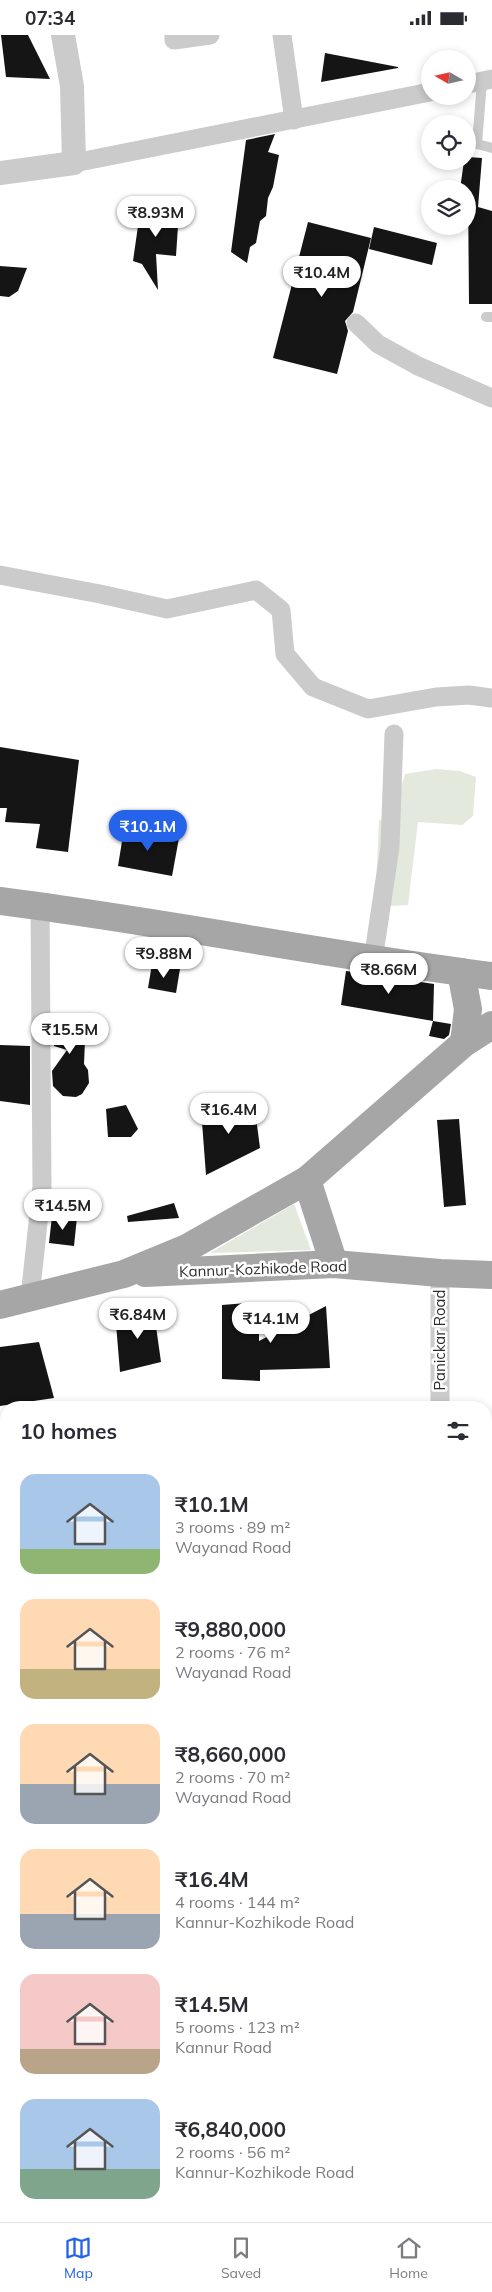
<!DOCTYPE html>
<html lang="en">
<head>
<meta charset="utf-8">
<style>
  :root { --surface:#fff; --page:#f2f2f3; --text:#2b2b33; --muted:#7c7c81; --line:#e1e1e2; --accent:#2563eb }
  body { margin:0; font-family:Mulish,sans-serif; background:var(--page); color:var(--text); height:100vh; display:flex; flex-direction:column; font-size:19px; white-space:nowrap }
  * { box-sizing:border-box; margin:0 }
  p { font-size:16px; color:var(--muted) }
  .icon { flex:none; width:28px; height:28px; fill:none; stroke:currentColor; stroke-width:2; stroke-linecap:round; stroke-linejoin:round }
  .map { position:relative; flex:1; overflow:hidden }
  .drawer { position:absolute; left:0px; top:1366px; width:492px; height:821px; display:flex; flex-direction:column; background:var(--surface); border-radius:20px 20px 0 0; box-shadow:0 2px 8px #0003 }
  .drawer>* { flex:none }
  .needle { width:32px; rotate:279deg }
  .tools { position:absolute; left:421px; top:15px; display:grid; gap:10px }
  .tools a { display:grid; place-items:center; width:55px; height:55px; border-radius:50%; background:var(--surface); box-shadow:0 2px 8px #0003; font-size:25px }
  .price { position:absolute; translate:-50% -42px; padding:0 11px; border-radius:18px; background:#fff; color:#222; font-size:16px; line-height:32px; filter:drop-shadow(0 1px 2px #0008) }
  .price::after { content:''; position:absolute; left:50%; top:30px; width:15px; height:11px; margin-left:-8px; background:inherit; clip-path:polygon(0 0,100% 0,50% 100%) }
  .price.current { background:var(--accent); color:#fff }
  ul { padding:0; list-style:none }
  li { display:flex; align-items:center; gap:15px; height:125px; padding:0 20px }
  li span { display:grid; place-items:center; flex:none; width:140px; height:100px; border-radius:15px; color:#555 }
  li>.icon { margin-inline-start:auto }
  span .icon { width:60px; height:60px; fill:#fffc; stroke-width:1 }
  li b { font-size:21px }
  h2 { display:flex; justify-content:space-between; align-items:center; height:60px; padding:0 20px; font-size:21px }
  .status { display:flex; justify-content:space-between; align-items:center; height:35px; padding:0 25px; background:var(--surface); direction:ltr }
  .status svg { height:14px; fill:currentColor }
  .tabs { display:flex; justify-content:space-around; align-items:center; height:70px; border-top:1px solid var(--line); background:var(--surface); font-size:14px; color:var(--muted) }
  .tabs a { display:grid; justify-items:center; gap:2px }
  .tabs .current { color:var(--accent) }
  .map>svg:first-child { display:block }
  .green { fill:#e3eadd }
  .building { fill:#151515 }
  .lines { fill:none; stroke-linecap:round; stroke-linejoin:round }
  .service { stroke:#cbcbcb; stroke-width:10 }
  .minor { stroke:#cbcbcb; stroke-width:19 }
  .tertiary { stroke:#cbcbcb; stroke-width:24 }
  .primary { stroke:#a6a6a6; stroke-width:28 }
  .labels { text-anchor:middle; stroke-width:5; stroke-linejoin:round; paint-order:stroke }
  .street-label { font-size:15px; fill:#2e2e2e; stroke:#fff }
</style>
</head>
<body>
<div class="status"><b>07:34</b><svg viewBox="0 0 49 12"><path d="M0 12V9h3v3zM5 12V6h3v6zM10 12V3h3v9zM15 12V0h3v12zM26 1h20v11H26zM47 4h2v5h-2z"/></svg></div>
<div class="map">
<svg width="492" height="2187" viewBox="0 0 492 2187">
  <rect width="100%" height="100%" fill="#fff"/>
  <g class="green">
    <path d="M436,734L460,736L476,742L473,781L462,790L418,787L408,870L375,872L379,786L395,773L405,739Z"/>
    <path d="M294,1169L311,1215L210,1218Z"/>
  </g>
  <g class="building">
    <path d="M1,0H28L50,44L6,42Z"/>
    <path d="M325,18L398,32V33L321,47Z"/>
    <path d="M275,99L268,117L279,120L273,152L268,163L266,181L260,186L256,208L250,212L247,228L231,217L246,105Z"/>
    <path d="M468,122L482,123L478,172L492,176V269H469L468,154H460L464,126H468Z"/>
    <path d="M141,170L179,176L176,221L156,219L158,255L142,229L133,226Z"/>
    <path d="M308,187L371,203L353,277L345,286L348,296L337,339L273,323Z"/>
    <path d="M374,192L437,208L432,230L369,214Z"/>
    <path d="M0,231L27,233L18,256L9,262L0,261Z"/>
    <path d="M0,712L79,725L68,817L36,813L40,789L5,787L7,773H0Z"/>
    <path d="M124,794L179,803L172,841L118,831Z"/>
    <path d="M152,929L180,934L176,958L148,953Z"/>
    <path d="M346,936L434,949L433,986L341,970Z"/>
    <path d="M54,978L86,982L84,1029L88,1035L89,1048L82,1059L76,1062L63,1061L53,1051L52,1036L67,1015L54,1011Z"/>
    <path d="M433,986L451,989L449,1000L444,1004L429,1001Z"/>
    <path d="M0,1010L30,1011V1070L0,1066Z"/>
    <path d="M253,1069L257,1090L260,1113L206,1140L201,1074Z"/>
    <path d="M126,1070L138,1094L131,1102H108L106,1074Z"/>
    <path d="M459,1084L466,1170L444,1172L437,1085Z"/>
    <path d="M174,1168L179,1183L128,1187L127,1181Z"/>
    <path d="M52,1181L77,1182L74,1211L49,1208Z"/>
    <path d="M259,1267V1306L326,1271L330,1333L260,1335V1346L222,1344V1270Z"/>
    <path d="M153,1270L161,1327L120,1337L116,1289L129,1285L128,1274Z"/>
    <path d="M39,1307L54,1363L0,1371V1312Z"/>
  </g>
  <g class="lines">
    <g class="service">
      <path d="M482,46L477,109L492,113"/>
      <path d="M486,282H492"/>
    </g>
    <g class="minor">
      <path d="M174,0V5L210,0"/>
      <path d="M282,0L294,85"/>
      <path d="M468,49L492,44"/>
      <path d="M74,128L430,57"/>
      <path d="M356,288L378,309L418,331L492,363"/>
      <path d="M0,540L100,559L167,574L256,555L281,575L285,619L313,652L368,674L436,662L469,660L492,663"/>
      <path d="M373,925L390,812L394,699"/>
      <path d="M440,1238V1372"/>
      <path d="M30,1262L42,1151L40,871"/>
      <path d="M0,1566L4,1574L6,1590"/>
      <path d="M486,1836H492"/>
      <path d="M486,2066L492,2124"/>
      <path d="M0,2143L6,2145"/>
      <path d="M155,2187L156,2181"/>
    </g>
    <path class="tertiary" d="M0,138L74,128L72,51L63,0"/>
    <g class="primary">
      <path d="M0,866C165,887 327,920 492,941"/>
      <path d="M461,937L468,974L464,1008"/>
      <path d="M307,1145L334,1229"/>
      <path d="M145,1238L334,1229L440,1238L492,1240"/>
      <path d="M0,1270L124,1239L187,1213L307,1145L464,1008L492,990"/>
    </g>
  </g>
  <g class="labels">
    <g class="street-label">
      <text transform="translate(263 1234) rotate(-2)" y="5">Kannur-Kozhikode Road</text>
      <text transform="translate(440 1305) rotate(-90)" y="5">Panickar Road</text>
    </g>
  </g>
</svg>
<div class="tools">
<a><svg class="needle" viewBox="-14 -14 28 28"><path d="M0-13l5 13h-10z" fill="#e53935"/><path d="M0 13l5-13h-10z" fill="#7c7c81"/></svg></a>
<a><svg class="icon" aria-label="locate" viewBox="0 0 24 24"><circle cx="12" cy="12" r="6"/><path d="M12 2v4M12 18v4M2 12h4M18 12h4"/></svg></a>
<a><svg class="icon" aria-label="layers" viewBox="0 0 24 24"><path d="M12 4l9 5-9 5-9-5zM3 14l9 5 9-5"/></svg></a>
</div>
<b class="price" style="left:156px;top:203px">₹8.93M</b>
<b class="price" style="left:322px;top:263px">₹10.4M</b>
<b class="price current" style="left:148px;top:817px">₹10.1M</b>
<b class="price" style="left:164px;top:944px">₹9.88M</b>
<b class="price" style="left:389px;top:960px">₹8.66M</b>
<b class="price" style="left:70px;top:1020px">₹15.5M</b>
<b class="price" style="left:229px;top:1100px">₹16.4M</b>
<b class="price" style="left:63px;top:1196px">₹14.5M</b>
<b class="price" style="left:138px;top:1305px">₹6.84M</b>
<b class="price" style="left:271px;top:1309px">₹14.1M</b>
<section class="drawer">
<h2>10 homes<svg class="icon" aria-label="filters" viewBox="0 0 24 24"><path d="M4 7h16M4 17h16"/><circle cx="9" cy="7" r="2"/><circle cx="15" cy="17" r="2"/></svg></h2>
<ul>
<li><span style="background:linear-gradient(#a9c7e8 75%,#8fb573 0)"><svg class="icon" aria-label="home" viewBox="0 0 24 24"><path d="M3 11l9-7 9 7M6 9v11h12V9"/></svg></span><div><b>₹10.1M</b><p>3 rooms · 89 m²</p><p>Wayanad Road</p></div></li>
<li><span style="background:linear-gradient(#ffd9b3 70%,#c2b280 0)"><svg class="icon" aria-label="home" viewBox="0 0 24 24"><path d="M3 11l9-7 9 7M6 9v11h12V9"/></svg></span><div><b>₹9,880,000</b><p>2 rooms · 76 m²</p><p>Wayanad Road</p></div></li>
<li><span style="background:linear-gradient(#ffd9b3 60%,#9aa5b1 0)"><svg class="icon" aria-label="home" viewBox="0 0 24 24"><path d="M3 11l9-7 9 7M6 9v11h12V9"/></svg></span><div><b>₹8,660,000</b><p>2 rooms · 70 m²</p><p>Wayanad Road</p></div></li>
<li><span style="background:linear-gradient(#ffd9b3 65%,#9aa5b1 0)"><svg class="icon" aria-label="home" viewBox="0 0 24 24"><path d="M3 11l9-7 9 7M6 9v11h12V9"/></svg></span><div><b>₹16.4M</b><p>4 rooms · 144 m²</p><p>Kannur-Kozhikode Road</p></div></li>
<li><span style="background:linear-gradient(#f6c9c9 75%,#b9a48a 0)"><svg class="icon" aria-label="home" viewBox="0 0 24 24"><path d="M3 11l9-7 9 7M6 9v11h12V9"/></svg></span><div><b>₹14.5M</b><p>5 rooms · 123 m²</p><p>Kannur Road</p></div></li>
<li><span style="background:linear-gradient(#a9c7e8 70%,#7fa58c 0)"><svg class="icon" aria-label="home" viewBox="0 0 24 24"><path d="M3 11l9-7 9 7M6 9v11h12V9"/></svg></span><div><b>₹6,840,000</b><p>2 rooms · 56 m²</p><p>Kannur-Kozhikode Road</p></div></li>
</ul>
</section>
</div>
<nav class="tabs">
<a class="current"><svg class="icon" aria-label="map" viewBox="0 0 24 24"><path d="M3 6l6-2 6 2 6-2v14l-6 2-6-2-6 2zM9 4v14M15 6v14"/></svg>Map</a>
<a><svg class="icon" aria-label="saved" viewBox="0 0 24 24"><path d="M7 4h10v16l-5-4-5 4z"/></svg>Saved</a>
<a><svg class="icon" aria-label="home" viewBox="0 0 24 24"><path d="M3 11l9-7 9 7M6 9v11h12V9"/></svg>Home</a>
</nav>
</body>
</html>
